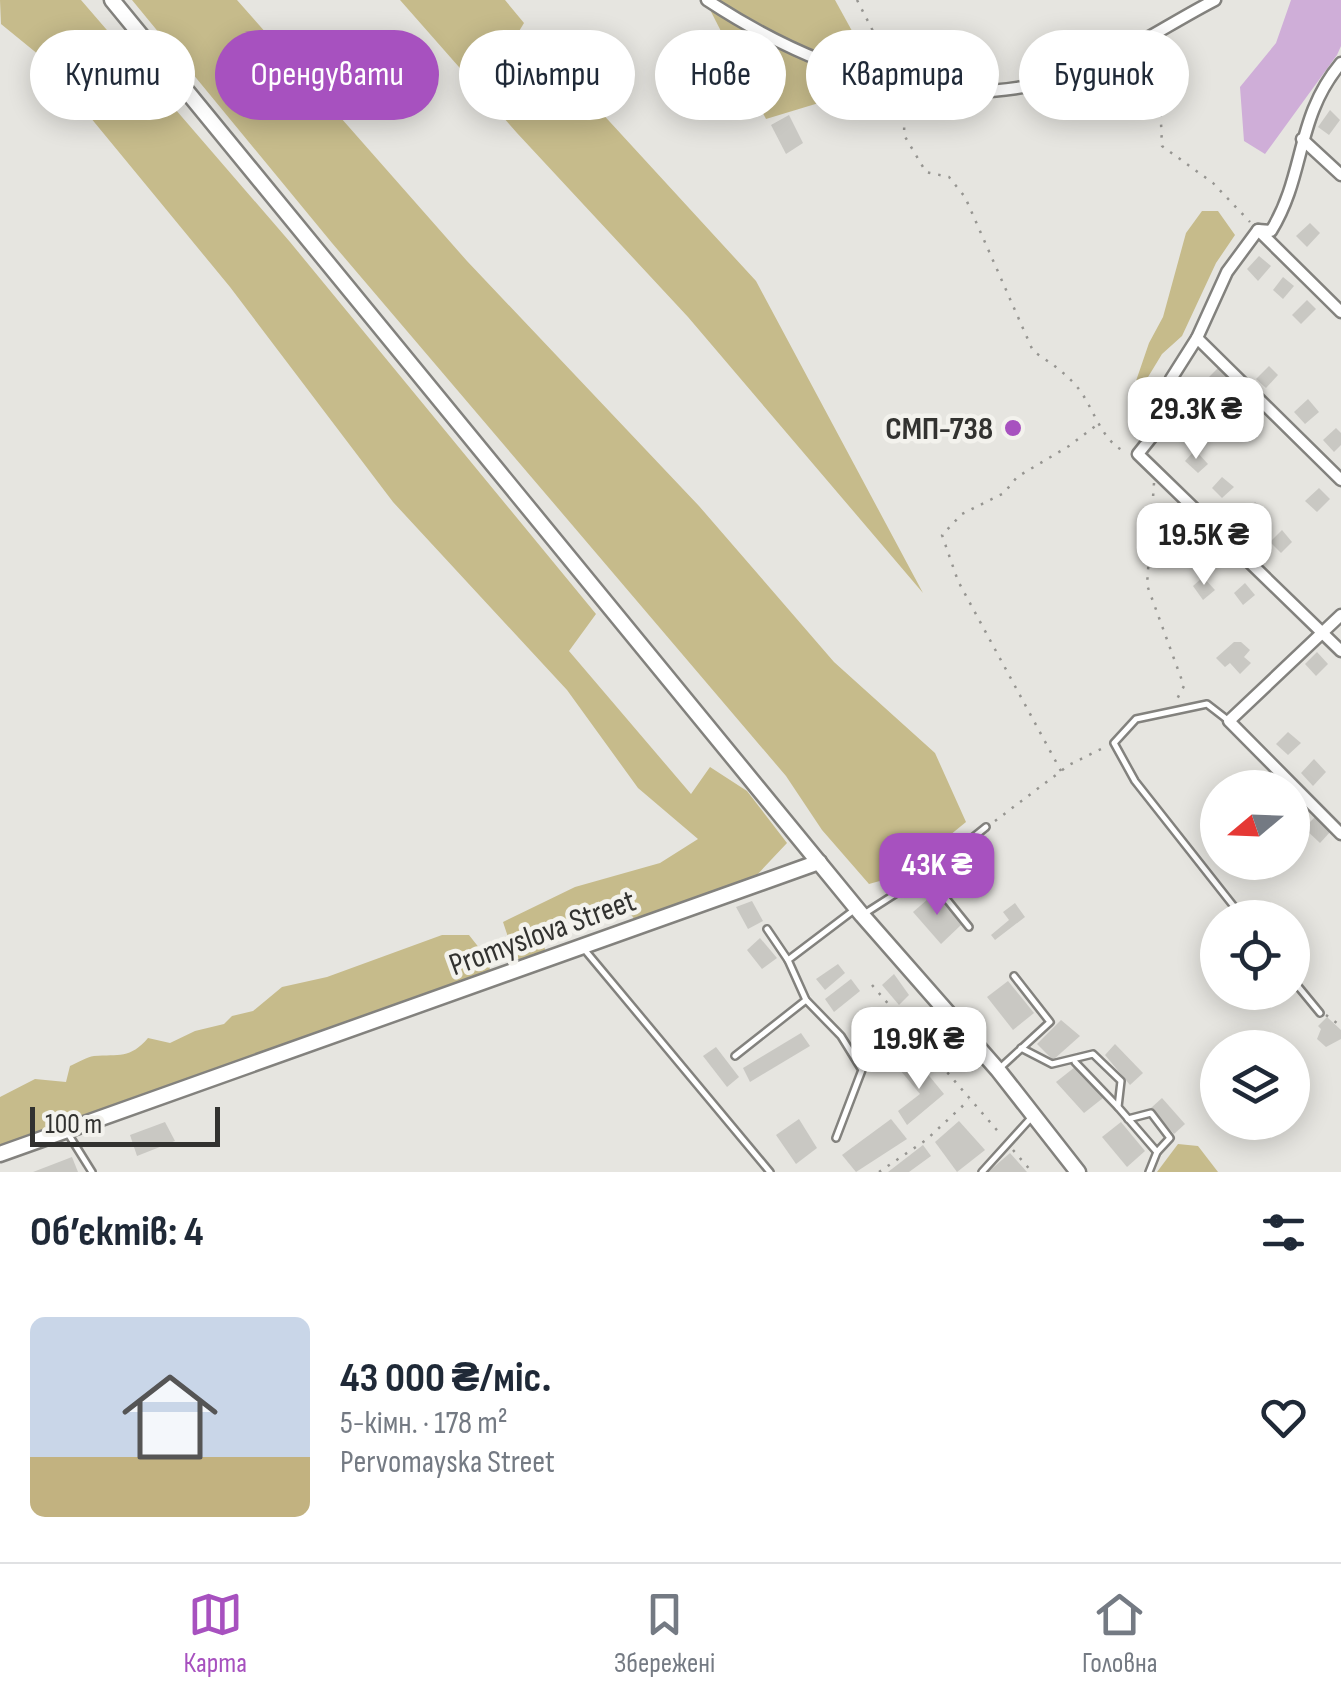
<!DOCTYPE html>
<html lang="uk">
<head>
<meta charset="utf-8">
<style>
  :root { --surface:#fff; --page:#f2f2f3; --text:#1f2937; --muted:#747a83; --line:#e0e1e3; --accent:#a751bf }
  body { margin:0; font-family:"Sofia Sans Condensed",sans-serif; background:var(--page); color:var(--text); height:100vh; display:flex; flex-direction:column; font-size:38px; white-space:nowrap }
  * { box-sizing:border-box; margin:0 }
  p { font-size:32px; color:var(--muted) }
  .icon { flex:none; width:55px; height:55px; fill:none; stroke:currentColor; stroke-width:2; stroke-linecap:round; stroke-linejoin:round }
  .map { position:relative; height:1172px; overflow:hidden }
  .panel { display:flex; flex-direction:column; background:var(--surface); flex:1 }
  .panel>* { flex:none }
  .banner { position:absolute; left:30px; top:30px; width:1282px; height:90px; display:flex; gap:20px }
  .needle { width:65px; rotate:251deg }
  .buttons { position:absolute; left:1200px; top:770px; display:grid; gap:20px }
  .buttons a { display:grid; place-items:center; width:110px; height:110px; border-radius:50%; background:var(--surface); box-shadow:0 5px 25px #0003; font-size:50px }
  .scale { position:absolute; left:30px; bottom:25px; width:190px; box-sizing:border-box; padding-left:10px; border:5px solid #323230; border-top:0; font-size:28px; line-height:35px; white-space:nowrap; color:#323230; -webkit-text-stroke:8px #f3f2ed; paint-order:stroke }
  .price { position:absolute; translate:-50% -85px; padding:0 22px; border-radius:20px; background:#fff; color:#222; font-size:32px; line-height:65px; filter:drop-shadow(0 2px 5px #0008) }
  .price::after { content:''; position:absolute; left:50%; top:60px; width:30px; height:22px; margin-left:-15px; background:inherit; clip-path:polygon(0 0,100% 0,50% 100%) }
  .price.active { background:var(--accent); color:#fff }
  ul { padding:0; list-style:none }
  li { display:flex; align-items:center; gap:30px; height:250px; padding:0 30px }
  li+li { border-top:2px solid var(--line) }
  li span { display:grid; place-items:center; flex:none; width:280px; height:200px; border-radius:15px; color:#555 }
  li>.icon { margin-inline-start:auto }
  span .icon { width:120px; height:120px; fill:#fffc; stroke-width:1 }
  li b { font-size:42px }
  h2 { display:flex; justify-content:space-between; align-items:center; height:120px; padding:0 30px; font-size:42px }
  .tag { padding:0 35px; border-radius:45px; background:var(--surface); box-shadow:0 5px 25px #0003; font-size:35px; line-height:90px }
  .tag.active { background:var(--accent); color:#fff }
  .menu { display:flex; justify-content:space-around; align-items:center; height:140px; border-top:2px solid var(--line); background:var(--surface); font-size:28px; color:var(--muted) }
  .menu a { display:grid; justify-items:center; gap:5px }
  .menu .active { color:var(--accent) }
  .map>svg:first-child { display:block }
  .green { fill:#c6bb8b }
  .water { fill:#cfaed8 }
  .building { fill:#c9c8c3 }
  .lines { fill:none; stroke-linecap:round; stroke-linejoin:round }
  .lane-casing { stroke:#83827e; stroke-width:10 }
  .street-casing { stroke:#83827e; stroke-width:15 }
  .secondary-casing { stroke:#83827e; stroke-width:19 }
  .path { stroke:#969591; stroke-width:2.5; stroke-dasharray:2.5 8; stroke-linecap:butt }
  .lane { stroke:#fff; stroke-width:5 }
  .street { stroke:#fff; stroke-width:10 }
  .secondary { stroke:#fff; stroke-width:14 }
  .poi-dot { fill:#a751bf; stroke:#f3f2ed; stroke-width:4 }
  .labels { text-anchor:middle; stroke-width:9; stroke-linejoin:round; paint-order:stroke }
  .poi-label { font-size:32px; font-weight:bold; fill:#323230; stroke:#f3f2ed; text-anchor:end }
  .street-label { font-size:32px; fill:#323230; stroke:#f3f2ed }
</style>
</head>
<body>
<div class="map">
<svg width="1341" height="1172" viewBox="0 0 1341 1172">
  <rect width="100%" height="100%" fill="#e6e5e0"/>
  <g class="green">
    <path d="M0,0H81L290,242L596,614L569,651L691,794L710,767L747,791L787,843L756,876L635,920L619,898L541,929L546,955L517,964L503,922L575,887L660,863L698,839L638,788L567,690L393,502L230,287L39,55L1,24Z"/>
    <path d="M132,0H237L467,261L699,506L834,662L935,753L966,822L901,875L869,884L822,830L786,776L332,243Z"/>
    <path d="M400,0H505L524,23L492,76L494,85L538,65L565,73L756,281L923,593L688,317L517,133Z"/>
    <path d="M705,0H835L868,60L855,92L766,119Z"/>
    <path d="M1202,211H1218L1235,235L1216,263L1182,336L1162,354L1145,382L1136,381L1149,343L1163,317L1186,233Z"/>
    <path d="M442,935H469L491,963L488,976L0,1151V1097L35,1079L66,1082L70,1066C77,1063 87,1057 94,1056C119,1054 130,1059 148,1038L170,1043L195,1031L224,1024L232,1016L253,1011L282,987L327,977Z"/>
    <path d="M1178,1144L1198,1146L1218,1172H1157Z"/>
  </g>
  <path class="water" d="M1291,0H1341V46L1337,55L1265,154L1244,141L1240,87L1276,43Z"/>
  <g class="building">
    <path d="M518,49L533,68L523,77L508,59Z"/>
    <path d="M1330,110L1340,120L1329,135L1318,127Z"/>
    <path d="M789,115L803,143L786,154L771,125Z"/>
    <path d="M1310,223L1320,233L1307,247L1296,236Z"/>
    <path d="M1259,256L1271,266L1258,281L1247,269Z"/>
    <path d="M1283,277L1294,286L1283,299L1273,290Z"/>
    <path d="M1307,300L1316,309L1301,324L1292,315Z"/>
    <path d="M1221,365L1231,376L1220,388L1209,377Z"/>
    <path d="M1269,366L1278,375L1266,388L1256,379Z"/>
    <path d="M1242,388L1253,399L1243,410L1232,399Z"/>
    <path d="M1308,399L1319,412L1305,424L1294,412Z"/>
    <path d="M1336,428L1341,433V445L1334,452L1323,440Z"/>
    <path d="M1195,450L1208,464L1198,473L1185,461Z"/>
    <path d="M1222,477L1234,487L1222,498L1212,488Z"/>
    <path d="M1319,488L1330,499L1317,512L1305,501Z"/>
    <path d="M1255,502L1268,513L1254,526L1243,514Z"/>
    <path d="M1282,530L1292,542L1281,553L1270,542Z"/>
    <path d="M1195,535L1206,547L1194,559L1181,547Z"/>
    <path d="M1203,577L1215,590L1203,600L1193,586Z"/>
    <path d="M1245,583L1255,595L1243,605L1234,593Z"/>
    <path d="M1234,642H1241L1250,650L1244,657L1251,663L1240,674L1230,663L1225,667L1216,658Z"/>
    <path d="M1317,652L1328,664L1316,676L1305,664Z"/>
    <path d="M1288,732L1301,743L1288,755L1276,744Z"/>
    <path d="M1314,759L1326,772L1313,786L1301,773Z"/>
    <path d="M1316,816L1331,831L1320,843L1304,828Z"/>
    <path d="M935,893L961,925L941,944L913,912Z"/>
    <path d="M752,901L763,921L748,929L736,907Z"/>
    <path d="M1015,903L1025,917L995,940L991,935L1009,920L1003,912Z"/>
    <path d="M760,938L777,958L762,969L747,950Z"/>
    <path d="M838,964L845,973L825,990L816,979Z"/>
    <path d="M894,974L909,995L899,1005L882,985Z"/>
    <path d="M851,979L860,991L834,1012L825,999Z"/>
    <path d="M1008,981L1034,1013L1013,1030L987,997Z"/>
    <path d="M1327,1017L1341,1030V1039L1326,1047L1317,1039L1321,1029L1318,1026Z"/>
    <path d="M1061,1020L1080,1036L1053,1060L1037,1044Z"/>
    <path d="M886,1022L896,1034L866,1060L856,1046Z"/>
    <path d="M801,1033L810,1046L750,1082L743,1068Z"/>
    <path d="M1115,1044L1143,1073L1130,1085L1105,1055Z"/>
    <path d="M716,1047L739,1077L727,1087L703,1056Z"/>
    <path d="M917,1061L944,1094L907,1125L898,1111L920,1094L900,1070Z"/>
    <path d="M1075,1067L1103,1098L1084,1113L1056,1082Z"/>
    <path d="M1162,1098L1185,1124L1174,1134L1151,1108Z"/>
    <path d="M799,1119L817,1148L796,1164L776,1135Z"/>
    <path d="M891,1119L907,1139L856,1172L842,1155Z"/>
    <path d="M959,1121L985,1150L957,1172L935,1142Z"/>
    <path d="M165,1122L175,1141L137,1156L130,1135Z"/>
    <path d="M1121,1122L1145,1151L1127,1167L1102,1137Z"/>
    <path d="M923,1145L931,1156L909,1172H888Z"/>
    <path d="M1010,1153L1027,1172H988Z"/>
    <path d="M72,1157L78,1172H33Z"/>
  </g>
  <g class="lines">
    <g class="lane-casing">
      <g id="lane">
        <path d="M1229,721L1207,704L1136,719L1114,743L1135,781L1243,918"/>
        <path d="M927,875L969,927"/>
        <path d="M864,914L934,869L986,827"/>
        <path d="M767,929L788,960"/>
        <path d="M584,949L770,1172"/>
        <path d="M1292,979L1320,1013"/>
        <path d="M1021,1048L1052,1064L1093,1054L1121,1081L1118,1107L1157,1152L1149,1172"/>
        <path d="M735,1056L806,1000"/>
        <path d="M1075,1062L1118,1107"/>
        <path d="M1000,1068L1050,1022L1014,976"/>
        <path d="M1128,1119L1151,1113L1170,1138L1157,1152"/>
        <path d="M67,1132L92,1172"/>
        <path d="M836,1138L862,1070L841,1036L806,1000L788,960L854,910"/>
        <path d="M982,1172L1030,1119"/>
      </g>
    </g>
    <g class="street-casing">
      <g id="street">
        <path d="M707,0C815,71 946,119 1073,74C1120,58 1170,23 1215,0"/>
        <path d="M1341,63C1295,118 1306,174 1271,231L1258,230L1227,272L1197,338L1171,379L1154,434L1138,454L1341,651"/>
        <path d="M1302,139L1341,175"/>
        <path d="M1258,230L1341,312"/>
        <path d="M1197,338L1341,480"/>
        <path d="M1341,615L1229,721L1341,834"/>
      </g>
    </g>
    <g class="secondary-casing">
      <g id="secondary">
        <path d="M112,0L862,915L998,1070L1078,1172"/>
        <path d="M0,1154L819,862"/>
      </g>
    </g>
    <g class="path">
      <path d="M857,0L893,70"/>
      <path d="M1151,52L1160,98L1162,146L1213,183L1250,222"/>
      <path d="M905,96L904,135L926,172L949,177L965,197L1033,351C1049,362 1065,372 1078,388C1093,406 1102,444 1127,452"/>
      <path d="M1154,483L1147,585L1184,686L1176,701"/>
      <path d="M1061,771L958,581L942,535L962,514L1004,493L1017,477L1069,446L1098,424"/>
      <path d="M995,821L1069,765L1105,747"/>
      <path d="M872,985L1002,1136"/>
      <path d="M1326,1015L1341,1026"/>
      <path d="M1013,1150L1032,1172"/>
      <path d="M879,1172L926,1140L969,1100"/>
    </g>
    <use href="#lane" class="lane"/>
    <use href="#street" class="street"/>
    <use href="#secondary" class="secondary"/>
  </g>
  <circle class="poi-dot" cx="1013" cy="428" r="10"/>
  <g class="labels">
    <g class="poi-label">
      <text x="993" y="439">СМП-738</text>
    </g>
    <g class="street-label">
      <text transform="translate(542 932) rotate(-20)" y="11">Promyslova Street</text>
    </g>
  </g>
</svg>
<div class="buttons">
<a><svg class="needle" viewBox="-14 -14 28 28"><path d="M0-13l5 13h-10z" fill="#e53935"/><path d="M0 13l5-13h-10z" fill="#747a83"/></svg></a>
<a><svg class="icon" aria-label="locate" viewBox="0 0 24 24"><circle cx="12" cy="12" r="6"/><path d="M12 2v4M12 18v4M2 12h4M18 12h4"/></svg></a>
<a><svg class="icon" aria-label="layers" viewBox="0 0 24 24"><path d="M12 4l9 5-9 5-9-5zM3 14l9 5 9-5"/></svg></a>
</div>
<div class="scale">100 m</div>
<b class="price" style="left:1196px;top:462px">29.3K ₴</b>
<b class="price" style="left:1204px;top:588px">19.5K ₴</b>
<b class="price active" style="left:937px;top:918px">43K ₴</b>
<b class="price" style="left:919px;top:1092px">19.9K ₴</b>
<div class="banner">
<a class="tag">Купити</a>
<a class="tag active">Орендувати</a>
<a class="tag">Фільтри</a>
<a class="tag">Нове</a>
<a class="tag">Квартира</a>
<a class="tag">Будинок</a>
</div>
</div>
<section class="panel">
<h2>Об’єктів: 4<svg class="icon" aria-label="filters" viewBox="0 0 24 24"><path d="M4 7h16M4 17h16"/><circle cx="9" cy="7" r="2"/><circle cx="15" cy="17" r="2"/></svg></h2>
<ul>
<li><span style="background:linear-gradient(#c9d6e8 70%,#c2b280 0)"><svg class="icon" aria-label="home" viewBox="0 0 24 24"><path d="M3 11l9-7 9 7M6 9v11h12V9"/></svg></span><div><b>43 000 ₴/міс.</b><p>5-кімн. · 178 m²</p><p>Pervomayska Street</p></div><svg class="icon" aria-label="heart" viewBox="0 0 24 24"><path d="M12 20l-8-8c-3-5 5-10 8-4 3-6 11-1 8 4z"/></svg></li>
</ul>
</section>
<nav class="menu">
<a class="active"><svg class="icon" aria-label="map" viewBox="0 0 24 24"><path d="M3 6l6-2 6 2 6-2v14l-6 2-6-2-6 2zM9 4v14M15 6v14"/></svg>Карта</a>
<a><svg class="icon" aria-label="saved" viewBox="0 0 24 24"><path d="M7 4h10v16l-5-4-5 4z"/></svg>Збережені</a>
<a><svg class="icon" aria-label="home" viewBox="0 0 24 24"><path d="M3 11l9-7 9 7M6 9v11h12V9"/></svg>Головна</a>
</nav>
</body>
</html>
